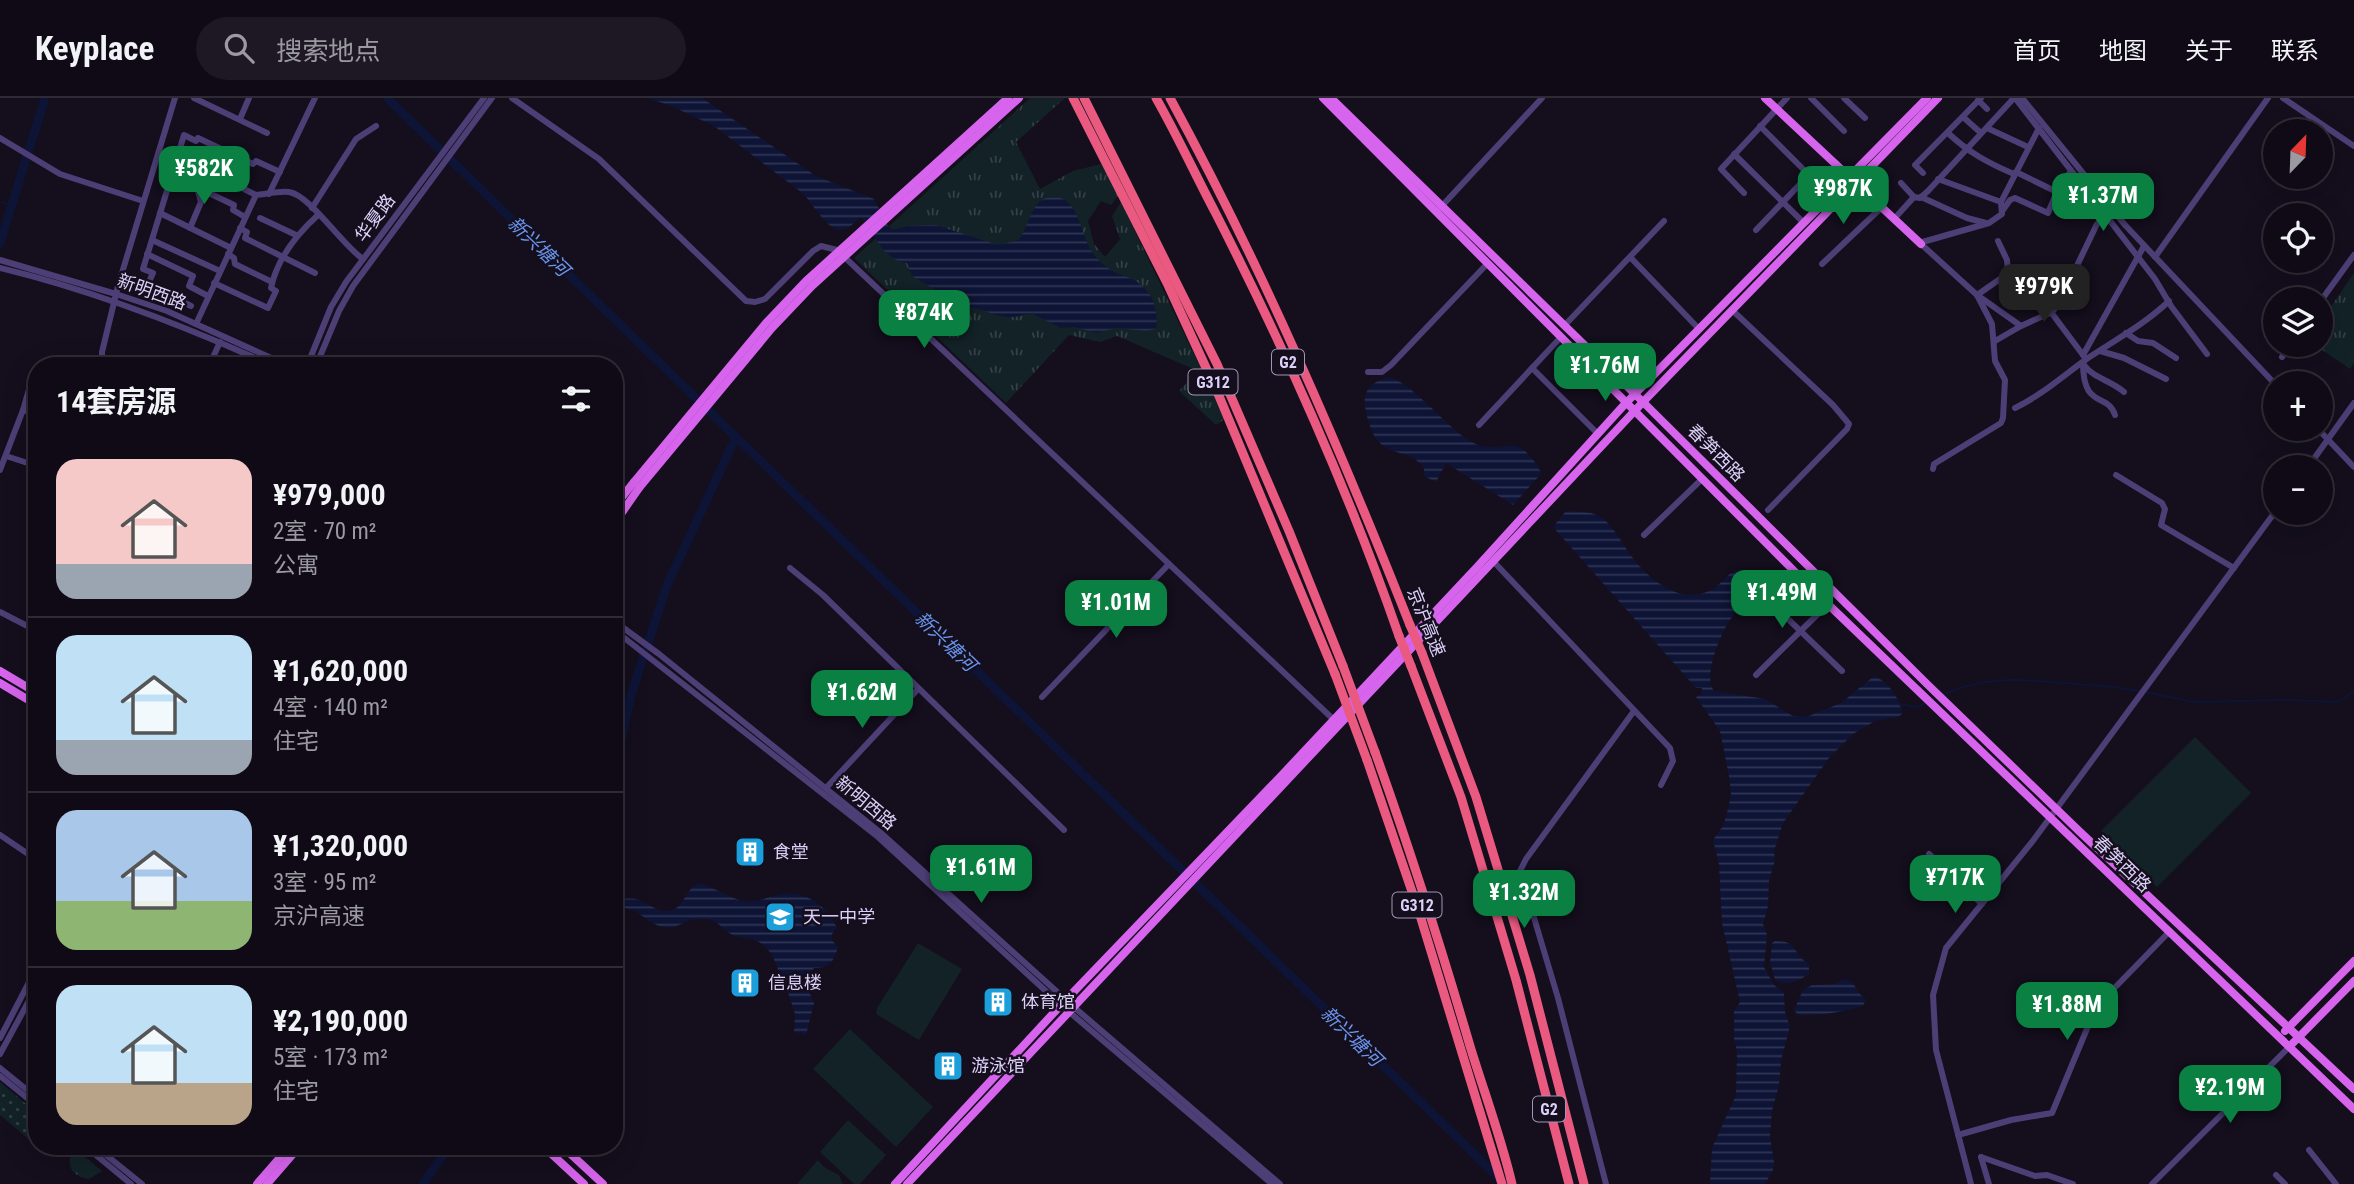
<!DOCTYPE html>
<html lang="zh">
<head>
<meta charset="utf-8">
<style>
  :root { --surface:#0f0a16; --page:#1d1823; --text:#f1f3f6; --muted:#9b9aa1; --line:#2f2b35; --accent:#0b8043 }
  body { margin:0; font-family:"Roboto Condensed","Noto Sans SC",sans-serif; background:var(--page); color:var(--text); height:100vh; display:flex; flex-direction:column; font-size:26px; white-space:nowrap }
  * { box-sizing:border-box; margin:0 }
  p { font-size:23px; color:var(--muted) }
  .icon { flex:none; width:38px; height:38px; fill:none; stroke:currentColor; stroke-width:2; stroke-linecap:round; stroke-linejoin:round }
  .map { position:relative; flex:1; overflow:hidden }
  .side { position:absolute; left:28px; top:259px; width:595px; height:798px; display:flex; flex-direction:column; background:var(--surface); border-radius:28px; box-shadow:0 7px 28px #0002,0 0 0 2px var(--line) }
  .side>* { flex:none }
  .needle { width:46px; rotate:23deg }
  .buttons { position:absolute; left:2263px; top:21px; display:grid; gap:14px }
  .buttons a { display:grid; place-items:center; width:70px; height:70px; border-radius:50%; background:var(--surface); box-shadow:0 7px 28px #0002,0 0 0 2px var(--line); font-size:35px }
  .price { position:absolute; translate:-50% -60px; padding:0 16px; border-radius:14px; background:var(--accent); color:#fff; font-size:23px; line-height:46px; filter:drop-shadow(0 2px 4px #0008) }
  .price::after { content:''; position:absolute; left:50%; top:42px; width:21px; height:16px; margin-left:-10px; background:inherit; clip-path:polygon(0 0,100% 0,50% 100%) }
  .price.on { background:#222; color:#fff }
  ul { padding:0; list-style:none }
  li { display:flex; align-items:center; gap:21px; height:175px; padding:0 28px }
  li+li { border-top:2px solid var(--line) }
  li span { display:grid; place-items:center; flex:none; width:196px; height:140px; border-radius:21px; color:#555 }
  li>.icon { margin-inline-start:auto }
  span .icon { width:84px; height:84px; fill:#fffc; stroke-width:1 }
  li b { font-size:30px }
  h2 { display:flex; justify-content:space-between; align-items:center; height:84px; padding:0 28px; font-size:30px }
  header { display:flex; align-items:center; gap:42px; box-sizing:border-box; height:98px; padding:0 35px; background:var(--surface); border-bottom:2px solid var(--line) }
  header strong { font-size:33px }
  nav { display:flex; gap:38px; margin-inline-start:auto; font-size:24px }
  .search { width:490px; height:63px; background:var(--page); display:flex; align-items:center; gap:18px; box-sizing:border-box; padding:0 24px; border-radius:38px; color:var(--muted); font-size:26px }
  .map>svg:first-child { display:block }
  .grass { fill:url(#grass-tufts) }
  .garden { fill:url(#garden-dots) }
  .pitch { fill:#122226 }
  .water { fill:url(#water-rules) }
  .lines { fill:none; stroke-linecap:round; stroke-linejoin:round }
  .stream { stroke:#0e1436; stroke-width:2 }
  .river { stroke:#0e1436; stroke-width:9 }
  .minor { stroke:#4d3f76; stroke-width:6 }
  .major { stroke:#d664ec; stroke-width:8 }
  .highway { stroke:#ea5a80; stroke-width:9 }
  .major-bridge { stroke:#d664ec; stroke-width:8 }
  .highway-bridge { stroke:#ea5a80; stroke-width:9 }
  .labels { text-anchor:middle; stroke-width:5; stroke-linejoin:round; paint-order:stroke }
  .shield { fill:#140e1d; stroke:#a196b7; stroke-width:2 }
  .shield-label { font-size:16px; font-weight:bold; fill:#ddd0f9 }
  .street-label { font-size:18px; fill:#ddd0f9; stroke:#140e1d }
  .poi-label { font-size:18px; fill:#ddd0f9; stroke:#140e1d; text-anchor:start }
  .water-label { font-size:19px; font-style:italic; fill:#6a95ed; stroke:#140e1d }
</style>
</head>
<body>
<header>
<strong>Keyplace</strong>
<div class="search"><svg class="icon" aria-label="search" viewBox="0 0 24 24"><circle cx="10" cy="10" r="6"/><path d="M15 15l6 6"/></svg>搜索地点</div>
<nav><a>首页</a><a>地图</a><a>关于</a><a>联系</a></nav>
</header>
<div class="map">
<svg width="2354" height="1086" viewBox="0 0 2354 1086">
  <defs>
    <pattern id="grass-tufts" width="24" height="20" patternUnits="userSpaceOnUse" patternTransform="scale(1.75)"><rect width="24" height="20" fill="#122226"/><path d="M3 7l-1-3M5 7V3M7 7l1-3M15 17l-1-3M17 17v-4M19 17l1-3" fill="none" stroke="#344146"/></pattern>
    <pattern id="garden-dots" width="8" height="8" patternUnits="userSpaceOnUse" patternTransform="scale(1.75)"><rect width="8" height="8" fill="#122226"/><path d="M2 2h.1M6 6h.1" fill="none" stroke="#344146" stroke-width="1.8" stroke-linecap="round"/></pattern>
    <pattern id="water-rules" width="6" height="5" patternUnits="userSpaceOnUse" patternTransform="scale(1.75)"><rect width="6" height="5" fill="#0e1436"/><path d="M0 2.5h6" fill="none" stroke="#313554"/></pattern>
  </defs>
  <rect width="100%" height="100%" fill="#140e1d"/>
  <g class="grass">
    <path d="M1030,0H1065L1016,44L1040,91L1073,73L1101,66L1119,97L1111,107L1101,103L1088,123L1094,146L1105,159L1120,141L1112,118L1121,104L1225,321L1216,327L1179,293L1198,273L1117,238L1100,244L1069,237L1006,305L854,160Z"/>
    <path d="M2354,175V265L2350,271L2315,247H2320L2321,223Z"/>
    <path d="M74,1050L102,1073L89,1081C72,1079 64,1066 74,1050Z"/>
  </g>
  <path class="garden" d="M0,984L37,1015V1048L0,1017Z"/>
  <g class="pitch">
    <path d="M2195,639L2251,695L2157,789L2101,733Z"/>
    <path d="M918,845L962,871L919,942L876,916L877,910Z"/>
    <path d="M850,931L933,1009L896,1049L813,971Z"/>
    <path d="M848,1022L886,1057L860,1086H854L820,1054Z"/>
    <path d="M818,1062L824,1069L839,1077L843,1086H797Z"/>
  </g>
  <g class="water">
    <path d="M647,0H702L816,78L874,101L888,128L893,132L907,128L936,127L998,147L1019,142C1026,131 1029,118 1036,108C1040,102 1048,98 1055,99C1079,100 1081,138 1092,154C1096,160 1102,166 1108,170C1115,176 1124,177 1132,181C1152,191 1159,210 1156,231L1146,233L1116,230L1097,235L1074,229L1061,230L1031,215C999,226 995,212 966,209C964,197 957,194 946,198L912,178L907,165C884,163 873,135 861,119C857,122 852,127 848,130C830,141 814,105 801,94L714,28L669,7Z"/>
    <path d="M1388,279C1411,283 1446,329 1470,343C1496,359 1512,336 1530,358C1535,364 1539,368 1541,376L1513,407L1446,365L1436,384L1424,378V370C1411,352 1394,358 1381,346C1373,340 1371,330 1368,322C1361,298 1364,287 1388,279Z"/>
    <path d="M1566,413C1576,414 1591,413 1599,418C1611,425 1619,440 1627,452C1643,476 1676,508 1709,493C1718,489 1726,479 1734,472L1744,473C1749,479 1753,485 1751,493C1748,505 1734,514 1728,525C1719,540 1703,579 1714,593L1765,601L1793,618L1806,619L1841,605L1874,578C1888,583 1901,602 1902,616L1898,619L1875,623L1853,636L1829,660L1783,725L1774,753L1775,762L1769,783L1768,808L1763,826L1767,837L1764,869L1774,887L1784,895L1785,914L1790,928L1781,963L1779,987L1772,1013L1770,1039L1774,1064L1773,1072L1765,1086H1710L1712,1050L1736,997L1737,953L1734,940V913L1740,904L1722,825L1719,766L1713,742L1723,728L1728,711L1731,697L1729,678L1720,633L1696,599L1701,596L1702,590H1696L1553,429Z"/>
    <path d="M699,785C713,788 727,800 744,803C756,805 765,800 776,797C802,790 826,806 837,830L832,836V842L838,850C832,865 831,870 814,870L804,882L814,905L806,937L794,934L795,916L786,888L783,887C777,869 773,847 752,841C745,839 737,840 731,836C719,828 716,820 699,821C685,821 678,832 663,829C643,824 639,807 614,810V802C623,801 633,799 642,803C652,808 660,816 673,812C685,807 686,790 699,785Z"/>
    <path d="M1775,843C1798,842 1793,857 1809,866V876C1799,882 1788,890 1775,882L1770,864L1772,845Z"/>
    <path d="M1843,881C1857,882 1855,895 1866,901L1863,908C1843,914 1820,918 1798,917L1794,912L1803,892L1812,887L1834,886Z"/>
  </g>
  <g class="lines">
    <g class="stream">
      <path d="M0,104L11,107"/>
      <path d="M2145,594L2194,604L2285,602L2338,604L2354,593"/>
      <path d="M1942,597C1987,576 2026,582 2075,586C2096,588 2118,588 2139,593"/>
      <path d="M1899,606L1917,609L1927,604"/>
    </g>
    <g class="river">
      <path d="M387,0L1503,1084"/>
      <path d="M0,145L45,0"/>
      <path d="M614,676L631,597L667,487L736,339"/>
      <path d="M423,1086L449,1048"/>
    </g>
    <g class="minor">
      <path d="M194,0L267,35"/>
      <path d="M512,0L599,61L746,203L755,204L765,201L813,153L821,148L837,152L1334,622"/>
      <path d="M1811,0L1844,33"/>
      <path d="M1844,0L1865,20"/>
      <path d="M2015,0L2155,181L2171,208L2207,256"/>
      <path d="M2022,0L2125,127L2275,286"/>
      <path d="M2283,0L2354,48"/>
      <path d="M1978,2L1987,11"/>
      <path d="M1963,19L1981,35"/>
      <path d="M240,21L249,0"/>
      <path d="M1987,30L2028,49"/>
      <path d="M1948,35C1968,54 1988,65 2014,76"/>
      <path d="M0,40L60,76L143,103"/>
      <path d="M179,52L244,84V91L256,97"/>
      <path d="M1734,56L1804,125"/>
      <path d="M211,68L218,50"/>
      <path d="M2016,74L2057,94"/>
      <path d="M1923,75L1915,67L1981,0"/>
      <path d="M171,77L234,107L233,112L245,119"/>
      <path d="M1938,81L2001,104"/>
      <path d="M1901,85L1914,99"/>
      <path d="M1744,95L1721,71L1787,0"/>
      <path d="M269,96L315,0"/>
      <path d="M1921,99L1967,120L1986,125"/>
      <path d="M312,110L356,41L376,28"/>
      <path d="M1440,110L1542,0"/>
      <path d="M2003,112L2010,102L2015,100L2048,115L2056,96L2071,73"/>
      <path d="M160,115L231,150"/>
      <path d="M260,120L296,137"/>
      <path d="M1894,121L1914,99L1920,100L1928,93L2014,0"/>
      <path d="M190,130L201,104L197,89L207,66"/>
      <path d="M240,130L247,134L245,140L315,175"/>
      <path d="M1756,132L1808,78L1807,75L1760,28"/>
      <path d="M152,142L220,173"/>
      <path d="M1998,143L2007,162L2008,175"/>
      <path d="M1919,145L1989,125L2002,116L2001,104L2039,30"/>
      <path d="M1921,146L1977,197L2021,228L2052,214L2058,207L2097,126L2106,117"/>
      <path d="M147,156L193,178L189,188L208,198"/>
      <path d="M228,156L234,160L235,166L272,184"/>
      <path d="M2155,159L2268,0"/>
      <path d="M1631,160L1699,231"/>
      <path d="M0,162L116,196L167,213L289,268"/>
      <path d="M1822,166L1882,109"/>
      <path d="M0,170C95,193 185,228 273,268"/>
      <path d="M214,185L268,210L276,193L271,190C277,161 297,136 318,117"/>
      <path d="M2320,204L2354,157"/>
      <path d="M191,208L148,186L153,175L143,171L184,37L196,43L198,40L253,66L256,63L280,74"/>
      <path d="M1732,212L1833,307L1849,326L1847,331L1768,412"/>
      <path d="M196,226L256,97C266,96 279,93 289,94C310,97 342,147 363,161"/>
      <path d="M1564,228L1664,123"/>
      <path d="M2126,235L2138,243L2153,245L2176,260"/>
      <path d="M1995,243L2021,228"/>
      <path d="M2100,253L2124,260L2166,281"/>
      <path d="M2083,257L2144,148"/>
      <path d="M2282,259L2290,247"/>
      <path d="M2083,265C2083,312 2108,294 2115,317"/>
      <path d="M2084,267C2093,280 2112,283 2124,294"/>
      <path d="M102,268V254L118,188L175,0"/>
      <path d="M209,268L220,244"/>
      <path d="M307,268L331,209L346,184L484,0"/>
      <path d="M316,268L339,213L353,188L492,0"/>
      <path d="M1532,270L1598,336"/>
      <path d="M1368,274H1382L1391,267L1487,166"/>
      <path d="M2015,310C2042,297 2064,277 2088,260C2115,242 2145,226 2169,203"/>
      <path d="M23,312L30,288L37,285"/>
      <path d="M1479,327L1561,239"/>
      <path d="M2318,331L2354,369"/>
      <path d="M6,358L37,368"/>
      <path d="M2308,369L2354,305"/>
      <path d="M1933,371L1934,366L2001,325L2003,320L2005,282L1995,263L1992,226L1977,197L2013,172L2024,178L2086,261"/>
      <path d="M0,372L23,312L37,316"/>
      <path d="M2116,377L2162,405L2165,411L2161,427L2234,470"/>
      <path d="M1644,437L1702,381"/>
      <path d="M1493,463L1670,650L1673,663L1661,687"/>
      <path d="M790,470L823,497L1064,732"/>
      <path d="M1761,495L1842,573"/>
      <path d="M0,514L37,533"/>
      <path d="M614,523L659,556L881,735L1075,910L1280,1086"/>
      <path d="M618,535L878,739L1061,907L1272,1086"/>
      <path d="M1756,577L1828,506"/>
      <path d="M1042,599L1169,466"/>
      <path d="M826,690L918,591"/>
      <path d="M0,737L37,762"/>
      <path d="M1929,756L1982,806"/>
      <path d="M0,940L37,869"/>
      <path d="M0,956L37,888"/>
      <path d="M0,970L37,1000"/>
      <path d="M0,978L37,1008"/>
      <path d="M1958,1037L2011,1022L2052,1015L2096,909L2170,833"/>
      <path d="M85,1048L131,1086"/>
      <path d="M95,1048L142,1086"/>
      <path d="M2309,1052L2336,1086"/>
      <path d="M1981,1059L2035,1078L2047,1077L2073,1086"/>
      <path d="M1981,1059L1989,1086"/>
      <path d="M2276,1077L2285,1086"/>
      <path d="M1606,1086L1558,900L1520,773L1526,761L1634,613"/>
      <path d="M1971,1086L1936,952L1933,897L1946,850L2032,744L2275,414"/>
      <path d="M2152,1086L2290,948"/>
    </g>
    <g class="major">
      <path d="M1323,0L1809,488L2354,1011"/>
      <path d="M1331,0L1643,304L1927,586L2079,733L2354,991"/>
      <path d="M1765,0L1921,146"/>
      <path d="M614,409L634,384"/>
      <path d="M614,426L639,390"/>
      <path d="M614,535L620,537"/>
      <path d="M0,573L37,595"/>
      <path d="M0,585L37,607"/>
      <path d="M2285,933L2354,863"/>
      <path d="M2290,948L2354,883"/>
      <path d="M543,1048L584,1086"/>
      <path d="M562,1048L603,1086"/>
      <path d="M257,1086L290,1048"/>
      <path d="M267,1086L300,1048"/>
      <path d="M895,1086L1061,907L1281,678L1478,468L1625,306L1927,0"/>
      <path d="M907,1086L1643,304L1938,0"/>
    </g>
    <g class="highway">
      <path d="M1073,0L1168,187L1219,298L1335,576"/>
      <path d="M1084,0L1217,266L1289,433L1343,568"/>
      <path d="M1156,0C1177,37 1195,76 1215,114C1285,251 1348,391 1399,538"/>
      <path d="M1170,0C1262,169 1339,348 1410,527"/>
      <path d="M1422,555L1476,699L1530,877L1584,1086"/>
      <path d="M1411,568L1461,699L1516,882L1569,1086"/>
      <path d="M1375,654C1410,751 1441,849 1470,948C1484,994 1501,1039 1512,1086"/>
      <path d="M1367,662L1419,814L1502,1086"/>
    </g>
    <g class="major-bridge">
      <path d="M634,384L766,225L806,183L1008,0"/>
      <path d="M639,390L772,230L812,188L1019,0"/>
    </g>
    <g class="highway-bridge">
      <path d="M1410,527L1422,555"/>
      <path d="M1399,538L1411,568"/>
      <path d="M1343,568L1375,654"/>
      <path d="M1335,576L1367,662"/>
    </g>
  </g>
  <defs>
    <g id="building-square" transform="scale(1.575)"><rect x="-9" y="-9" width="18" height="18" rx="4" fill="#1b9eda" stroke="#140e1d"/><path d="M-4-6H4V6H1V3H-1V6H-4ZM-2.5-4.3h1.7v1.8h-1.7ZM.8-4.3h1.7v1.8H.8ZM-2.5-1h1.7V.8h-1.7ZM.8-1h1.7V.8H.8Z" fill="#fff"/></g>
    <g id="school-square" transform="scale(1.575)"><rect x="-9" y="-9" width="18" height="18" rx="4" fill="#1b9eda" stroke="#140e1d"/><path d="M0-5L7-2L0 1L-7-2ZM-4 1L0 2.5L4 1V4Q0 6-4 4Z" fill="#fff"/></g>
  </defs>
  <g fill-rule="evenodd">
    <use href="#building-square" x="750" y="754"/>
    <use href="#school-square" x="780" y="819"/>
    <use href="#building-square" x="745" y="885"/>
    <use href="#building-square" x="998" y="904"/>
    <use href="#building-square" x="948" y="968"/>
  </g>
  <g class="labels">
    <g class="shield">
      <rect x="1272" y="251.5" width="32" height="25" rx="5"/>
      <rect x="1188.5" y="271.5" width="49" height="25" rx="5"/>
      <rect x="1392.5" y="794.5" width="49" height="25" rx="5"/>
      <rect x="1533" y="998.5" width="32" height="25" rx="5"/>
    </g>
    <g class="shield-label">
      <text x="1288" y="270">G2</text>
      <text x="1213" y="290">G312</text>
      <text x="1417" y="813">G312</text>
      <text x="1549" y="1017">G2</text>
    </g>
    <g class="street-label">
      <text transform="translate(375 120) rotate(-54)" y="6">华夏路</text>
      <text transform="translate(152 194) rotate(20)" y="6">新明西路</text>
      <text transform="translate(1716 355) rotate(45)" y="6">春笋西路</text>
      <text transform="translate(1426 524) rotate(68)" y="6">京沪高速</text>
      <text transform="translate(866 705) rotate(40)" y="6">新明西路</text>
      <text transform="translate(2122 766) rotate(44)" y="6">春笋西路</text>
    </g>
    <g class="poi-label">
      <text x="773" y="760">食堂</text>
      <text x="803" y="825">天一中学</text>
      <text x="768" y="891">信息楼</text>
      <text x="1021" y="910">体育馆</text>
      <text x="971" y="974">游泳馆</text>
    </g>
    <g class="water-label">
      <text transform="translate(539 148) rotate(44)" y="7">新兴塘河</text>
      <text transform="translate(946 543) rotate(44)" y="7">新兴塘河</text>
      <text transform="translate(1352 938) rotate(44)" y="7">新兴塘河</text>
    </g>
  </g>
</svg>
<div class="buttons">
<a><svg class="needle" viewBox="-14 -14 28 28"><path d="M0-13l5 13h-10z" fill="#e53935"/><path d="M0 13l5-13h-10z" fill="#9b9aa1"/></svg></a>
<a><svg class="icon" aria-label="locate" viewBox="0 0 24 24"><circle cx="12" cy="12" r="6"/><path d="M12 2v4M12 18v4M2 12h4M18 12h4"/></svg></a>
<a><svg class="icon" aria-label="layers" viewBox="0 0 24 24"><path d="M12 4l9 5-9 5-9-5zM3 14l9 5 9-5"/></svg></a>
<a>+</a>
<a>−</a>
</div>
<b class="price" style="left:204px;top:108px">¥582K</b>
<b class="price" style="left:1843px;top:128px">¥987K</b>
<b class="price" style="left:2103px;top:135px">¥1.37M</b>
<b class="price on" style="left:2044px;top:226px">¥979K</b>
<b class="price" style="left:924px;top:252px">¥874K</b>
<b class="price" style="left:1605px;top:305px">¥1.76M</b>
<b class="price" style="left:1782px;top:532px">¥1.49M</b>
<b class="price" style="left:1116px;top:542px">¥1.01M</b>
<b class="price" style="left:862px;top:632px">¥1.62M</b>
<b class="price" style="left:981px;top:807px">¥1.61M</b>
<b class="price" style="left:1955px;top:817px">¥717K</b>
<b class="price" style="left:1524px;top:832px">¥1.32M</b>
<b class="price" style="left:2067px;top:944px">¥1.88M</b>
<b class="price" style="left:2230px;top:1027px">¥2.19M</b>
<section class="side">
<h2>14套房源<svg class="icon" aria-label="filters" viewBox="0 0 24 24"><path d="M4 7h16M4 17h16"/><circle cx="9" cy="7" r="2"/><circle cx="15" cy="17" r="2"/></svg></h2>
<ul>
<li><span style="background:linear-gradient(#f6c9c9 75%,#9aa5b1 0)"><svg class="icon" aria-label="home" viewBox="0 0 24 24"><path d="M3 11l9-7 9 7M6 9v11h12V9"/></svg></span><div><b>¥979,000</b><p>2室 · 70 m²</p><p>公寓</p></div></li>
<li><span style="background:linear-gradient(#bfe0f5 75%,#9aa5b1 0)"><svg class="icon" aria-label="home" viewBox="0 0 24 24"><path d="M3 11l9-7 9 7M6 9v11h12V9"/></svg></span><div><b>¥1,620,000</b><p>4室 · 140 m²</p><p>住宅</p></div></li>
<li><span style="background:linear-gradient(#a9c7e8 65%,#8fb573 0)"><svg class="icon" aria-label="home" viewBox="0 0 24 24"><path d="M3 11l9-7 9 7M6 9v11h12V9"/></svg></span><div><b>¥1,320,000</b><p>3室 · 95 m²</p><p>京沪高速</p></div></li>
<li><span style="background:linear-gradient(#bfe0f5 70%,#b9a48a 0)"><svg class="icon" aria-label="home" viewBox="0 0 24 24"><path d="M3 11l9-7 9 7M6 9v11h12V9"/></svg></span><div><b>¥2,190,000</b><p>5室 · 173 m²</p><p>住宅</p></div></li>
</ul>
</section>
</div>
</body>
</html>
